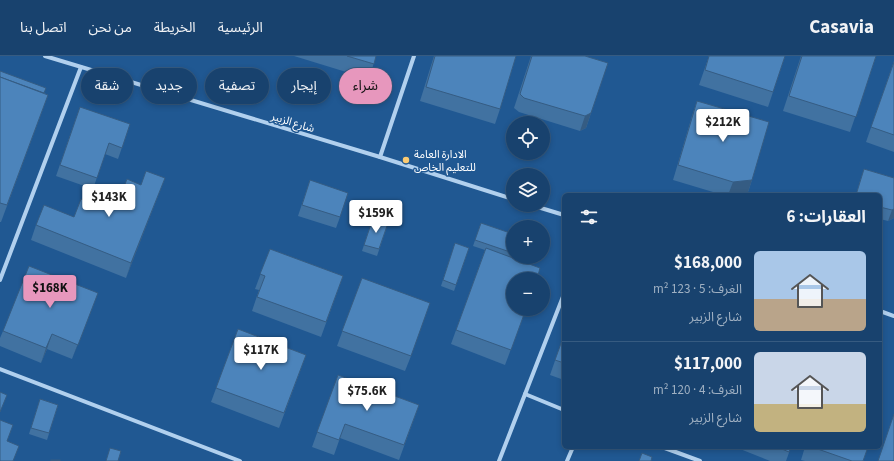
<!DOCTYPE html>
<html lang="ar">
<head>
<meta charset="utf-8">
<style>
  :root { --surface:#18426e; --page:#214973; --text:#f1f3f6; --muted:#9fb0c2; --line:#365b81; --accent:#e797bd }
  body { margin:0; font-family:"Source Sans 3","Noto Sans Arabic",sans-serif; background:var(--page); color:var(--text); direction:rtl; height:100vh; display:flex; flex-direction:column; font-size:15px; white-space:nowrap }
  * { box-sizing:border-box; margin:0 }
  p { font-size:13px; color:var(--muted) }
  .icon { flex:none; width:22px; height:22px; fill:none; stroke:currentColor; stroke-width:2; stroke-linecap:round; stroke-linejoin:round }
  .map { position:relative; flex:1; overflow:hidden; direction:ltr }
  .panel { position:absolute; left:562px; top:137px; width:320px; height:256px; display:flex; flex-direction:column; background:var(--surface); border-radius:6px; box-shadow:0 2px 6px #0003,0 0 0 1px var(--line); direction:rtl }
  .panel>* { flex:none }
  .hud { position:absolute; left:12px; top:12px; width:380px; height:36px; direction:rtl; display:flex; gap:8px }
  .fabs { position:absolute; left:506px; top:60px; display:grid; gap:8px }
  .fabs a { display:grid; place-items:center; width:44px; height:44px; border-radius:50%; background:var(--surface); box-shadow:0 2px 6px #0003,0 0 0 1px var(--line); font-size:20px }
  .price { position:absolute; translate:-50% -34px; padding:0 9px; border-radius:4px; background:#fff; color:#222; font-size:13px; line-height:26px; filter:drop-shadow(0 1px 2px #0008) }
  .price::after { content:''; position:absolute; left:50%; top:24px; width:12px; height:9px; margin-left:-6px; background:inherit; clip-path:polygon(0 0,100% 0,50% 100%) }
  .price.active { background:var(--accent); color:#111 }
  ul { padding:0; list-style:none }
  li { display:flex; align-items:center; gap:12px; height:100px; padding:0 16px }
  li+li { border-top:1px solid var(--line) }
  li span { display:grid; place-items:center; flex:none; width:112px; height:80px; border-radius:6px; color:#555 }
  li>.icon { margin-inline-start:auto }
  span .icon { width:48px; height:48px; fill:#fffc; stroke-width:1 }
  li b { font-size:17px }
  h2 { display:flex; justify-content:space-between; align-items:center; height:48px; padding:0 16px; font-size:17px }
  .tag { padding:0 14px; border-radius:18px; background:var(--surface); box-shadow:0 2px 6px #0003,0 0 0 1px var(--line); font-size:14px; line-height:36px }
  .tag.active { background:var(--accent); color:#111 }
  header { display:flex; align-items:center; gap:24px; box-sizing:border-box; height:56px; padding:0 20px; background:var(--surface); border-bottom:1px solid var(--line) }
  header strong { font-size:19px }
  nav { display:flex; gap:22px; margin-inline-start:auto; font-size:14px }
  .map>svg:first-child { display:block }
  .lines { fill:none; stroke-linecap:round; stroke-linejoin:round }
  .minor { stroke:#b1d0ee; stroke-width:4 }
  .wall { fill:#4172a1 }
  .shaded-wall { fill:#355c83 }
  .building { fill:#4c84bb; stroke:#355c83 }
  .poi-dot { fill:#fbcb72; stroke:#205892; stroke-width:1.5 }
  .labels { text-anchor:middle; stroke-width:3; stroke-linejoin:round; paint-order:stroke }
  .street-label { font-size:11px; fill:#fff; stroke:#205892 }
  .poi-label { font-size:11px; fill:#fff; stroke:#205892; text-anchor:start }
</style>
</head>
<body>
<header>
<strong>Casavia</strong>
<nav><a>الرئيسية</a><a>الخريطة</a><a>من نحن</a><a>اتصل بنا</a></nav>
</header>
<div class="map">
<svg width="894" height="405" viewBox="0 0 894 405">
  <rect width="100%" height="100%" fill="#205892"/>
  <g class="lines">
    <g class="minor">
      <path d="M45,0L380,101L513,143"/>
      <path d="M380,101L414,0"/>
      <path d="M531,149L564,159"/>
      <path d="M0,224L81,11"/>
      <path d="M880,255L894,260"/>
      <path d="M0,313L240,405"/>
      <path d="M525,338L564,354"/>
      <path d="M662,391L700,405"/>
      <path d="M499,405L564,238"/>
      <path d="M567,405L573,391"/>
    </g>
  </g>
  <g class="wall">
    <path d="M294,0H376L369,23Z"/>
    <path d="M434,0H516L500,53L495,68L420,45Z"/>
    <path d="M531,0H585L591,57L586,72L580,75L519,56L514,52Z"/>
    <path d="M709,0H785L768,51L699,29Z"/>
    <path d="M801,0H876L850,76L783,55Z"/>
    <path d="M894,5V96L866,86Z"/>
    <path d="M0,15L48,39L1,166H0Z"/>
    <path d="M697,45L752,124L747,139H723L673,124L692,60Z"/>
    <path d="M76,62L130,68L118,103L105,98L93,133L56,120Z"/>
    <path d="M864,113L894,122V162L888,165L880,163V139H856L860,125Z"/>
    <path d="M165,122L126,222L31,184L36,169L74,161L98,150L122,136L141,129Z"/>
    <path d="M310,124L340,161L336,172L298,160Z"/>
    <path d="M373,162L388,167L377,200L362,195Z"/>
    <path d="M481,167L513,178V200L512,202L526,253L505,309L451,288L485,194L473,190Z"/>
    <path d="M455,187L469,192L454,235L441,230Z"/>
    <path d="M270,193L343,220L321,281L252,255L259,234L255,233Z"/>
    <path d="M362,222L411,300L405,315L337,290Z"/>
    <path d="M92,252L72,303L47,293L41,307L0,290V282L3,275Z"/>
    <path d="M238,273L306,299L279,372L211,346Z"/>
    <path d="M564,279V324L550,319Z"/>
    <path d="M338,319L419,349L399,404L340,382L334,399L312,391Z"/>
    <path d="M40,343L58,349L47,384L29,378Z"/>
    <path d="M735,391H791L786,405H770Z"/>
    <path d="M805,391H868L863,405H805L801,404Z"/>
  </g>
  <g class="shaded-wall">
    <path d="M591,57L586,72L580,75L585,60Z"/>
    <path d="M165,122L159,137L126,222L131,207Z"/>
    <path d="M752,124L747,139H728L733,126Z"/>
    <path d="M894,153V162L888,165L892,154Z"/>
    <path d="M98,237L92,252L72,303L78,289Z"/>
    <path d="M52,278L47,293L41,307L46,292Z"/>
  </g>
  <g class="building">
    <path d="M347,0H376L374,8Z"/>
    <path d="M435,0H516L500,53L426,31Z"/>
    <path d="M532,0H585L608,7L591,57L585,60L524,42L520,38Z"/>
    <path d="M709,0H785L773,36L705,14Z"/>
    <path d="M802,0H876L856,61L789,40Z"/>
    <path d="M894,6V79L871,71Z"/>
    <path d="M0,15L46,32L44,37L0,21Z"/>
    <path d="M0,21L48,39L7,149L0,147Z"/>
    <path d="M697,45L769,66L752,124L733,126L678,109Z"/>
    <path d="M80,51L130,68L122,92L109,87L97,122L60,109Z"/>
    <path d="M864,113L894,122V153L892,154L880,151V139H856Z"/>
    <path d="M146,115L165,122L131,207L36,169L44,149L74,161L81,143L98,150L106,129L122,136L127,123L141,129Z"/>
    <path d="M310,124L348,137L340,161L302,149Z"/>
    <path d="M373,162L388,167L379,193L364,189Z"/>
    <path d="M481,167L513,178V197L475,184Z"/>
    <path d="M455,187L469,192L456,229L443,224Z"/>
    <path d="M486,192L540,212L537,223H513V253H526L511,294L456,274Z"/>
    <path d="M270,193L343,220L326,266L257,241L265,220L260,218Z"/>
    <path d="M29,210L98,237L78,289L52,278L46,292L3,275Z"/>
    <path d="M362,222L430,247L411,300L342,275Z"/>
    <path d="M238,273L306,299L284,357L216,332Z"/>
    <path d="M564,279V307L555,304Z"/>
    <path d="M338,319L419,349L404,389L345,368L339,384L317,376Z"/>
    <path d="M0,336L7,339L0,356Z"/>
    <path d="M40,343L58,349L49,377L31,372Z"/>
    <path d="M894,358V405H878Z"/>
    <path d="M0,364L13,369L7,385L19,390L13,405H0Z"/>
    <path d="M777,391H791L789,396Z"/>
    <path d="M812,391H868L863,405H852Z"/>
    <path d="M110,392L121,395L118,405H106Z"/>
    <path d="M642,397L652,401L651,405H639Z"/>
    <rect x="51" y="404" width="9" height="1"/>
  </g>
  <circle class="poi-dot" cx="406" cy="104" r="4"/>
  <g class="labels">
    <g class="street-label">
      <text transform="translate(293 66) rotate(17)" y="4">شارع الزبير</text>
    </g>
    <g class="poi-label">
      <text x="414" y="102">الادارة العامة<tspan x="414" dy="13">للتعليم الخاص</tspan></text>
    </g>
  </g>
</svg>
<div class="fabs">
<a><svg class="icon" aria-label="locate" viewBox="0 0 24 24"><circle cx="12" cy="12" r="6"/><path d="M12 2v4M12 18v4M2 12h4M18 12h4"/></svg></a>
<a><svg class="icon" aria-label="layers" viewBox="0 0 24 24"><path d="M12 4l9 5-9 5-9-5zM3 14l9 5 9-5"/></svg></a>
<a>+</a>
<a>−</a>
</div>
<b class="price" style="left:723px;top:87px">$212K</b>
<b class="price" style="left:109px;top:162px">$143K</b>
<b class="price" style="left:376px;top:178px">$159K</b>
<b class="price active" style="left:50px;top:253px">$168K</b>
<b class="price" style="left:261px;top:315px">$117K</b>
<b class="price" style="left:367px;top:356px">$75.6K</b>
<div class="hud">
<a class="tag active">شراء</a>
<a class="tag">إيجار</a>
<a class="tag">تصفية</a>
<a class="tag">جديد</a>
<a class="tag">شقة</a>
</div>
<section class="panel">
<h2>العقارات: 6<svg class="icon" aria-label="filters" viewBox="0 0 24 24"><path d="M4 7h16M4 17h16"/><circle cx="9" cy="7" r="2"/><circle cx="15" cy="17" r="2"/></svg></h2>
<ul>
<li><span style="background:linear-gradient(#a9c7e8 60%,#b9a48a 0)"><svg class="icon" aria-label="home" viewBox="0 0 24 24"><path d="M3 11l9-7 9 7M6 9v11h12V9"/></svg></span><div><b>$168,000</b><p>الغرف: 5 · 123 m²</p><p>شارع الزبير</p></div></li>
<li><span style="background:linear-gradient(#c9d6e8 65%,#c2b280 0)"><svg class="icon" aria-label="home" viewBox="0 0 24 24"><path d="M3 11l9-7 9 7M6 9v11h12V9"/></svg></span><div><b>$117,000</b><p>الغرف: 4 · 120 m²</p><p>شارع الزبير</p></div></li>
</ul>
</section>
</div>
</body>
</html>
